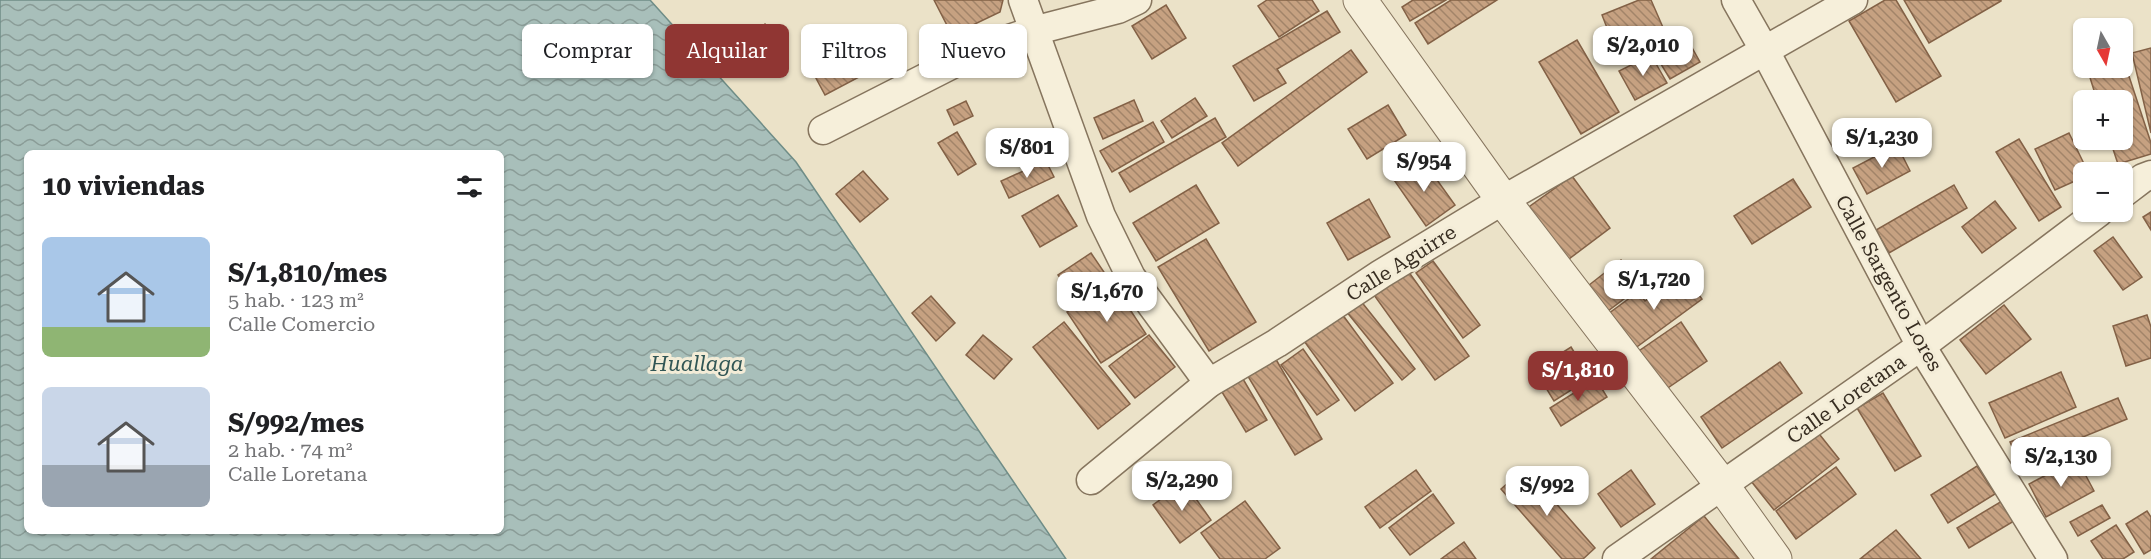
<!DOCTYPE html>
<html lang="es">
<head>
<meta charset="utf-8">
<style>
  :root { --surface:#fff; --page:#f2f2f2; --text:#202124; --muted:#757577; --accent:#903633 }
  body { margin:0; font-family:"Roboto Serif",serif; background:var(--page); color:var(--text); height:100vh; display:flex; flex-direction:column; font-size:22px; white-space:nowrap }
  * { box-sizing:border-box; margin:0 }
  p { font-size:20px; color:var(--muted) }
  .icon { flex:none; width:33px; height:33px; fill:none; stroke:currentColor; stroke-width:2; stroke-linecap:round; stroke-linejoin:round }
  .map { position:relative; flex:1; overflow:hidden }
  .sheet { position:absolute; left:24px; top:150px; width:480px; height:384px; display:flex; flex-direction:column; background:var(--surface); border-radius:9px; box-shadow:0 2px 4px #0004 }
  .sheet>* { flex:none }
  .top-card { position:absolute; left:522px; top:24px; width:570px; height:54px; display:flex; gap:12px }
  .needle { width:39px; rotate:171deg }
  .tools { position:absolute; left:2073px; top:18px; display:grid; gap:12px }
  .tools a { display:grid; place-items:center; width:60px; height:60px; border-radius:9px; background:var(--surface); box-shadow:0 2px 4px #0004; font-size:30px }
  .price { position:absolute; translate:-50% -51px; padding:0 14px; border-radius:12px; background:#fff; color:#222; font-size:20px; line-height:39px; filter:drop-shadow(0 2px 3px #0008) }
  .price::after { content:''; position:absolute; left:50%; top:36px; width:18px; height:14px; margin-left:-9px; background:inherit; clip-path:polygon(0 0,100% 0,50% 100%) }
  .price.selected { background:var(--accent); color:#fff }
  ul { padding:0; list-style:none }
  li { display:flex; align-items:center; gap:18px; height:150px; padding:0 18px }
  li span { display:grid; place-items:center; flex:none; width:168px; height:120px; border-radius:9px; color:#555 }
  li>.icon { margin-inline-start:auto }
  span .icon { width:72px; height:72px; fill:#fffc; stroke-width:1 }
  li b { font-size:26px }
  h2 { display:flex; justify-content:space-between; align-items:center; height:72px; padding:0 18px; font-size:26px }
  .chip { padding:0 21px; border-radius:9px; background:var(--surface); box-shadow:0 2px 4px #0004; font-size:21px; line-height:54px }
  .chip.selected { background:var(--accent); color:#fff }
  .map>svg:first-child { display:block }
  .water { fill:url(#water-waves); stroke:#6f8d87; stroke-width:1.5; fill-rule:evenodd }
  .building { fill:url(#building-back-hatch); stroke:#836146; stroke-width:1.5 }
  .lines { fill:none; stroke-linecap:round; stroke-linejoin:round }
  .minor-casing { stroke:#86755e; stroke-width:31 }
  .tertiary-casing { stroke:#86755e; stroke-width:35 }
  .minor { stroke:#f6efda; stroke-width:28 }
  .tertiary { stroke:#f6efda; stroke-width:33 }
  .labels { text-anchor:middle; stroke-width:6; stroke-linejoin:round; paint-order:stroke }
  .street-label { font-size:20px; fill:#372d21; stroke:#f3ecd7 }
  .water-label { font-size:21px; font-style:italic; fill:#315655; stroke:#f3ecd7 }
</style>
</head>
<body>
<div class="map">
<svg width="2151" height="559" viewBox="0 0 2151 559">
  <defs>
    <pattern id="water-waves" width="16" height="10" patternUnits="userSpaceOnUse" patternTransform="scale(1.5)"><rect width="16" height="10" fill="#a8bfba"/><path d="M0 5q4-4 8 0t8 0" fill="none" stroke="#8a9c97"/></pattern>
    <pattern id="building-back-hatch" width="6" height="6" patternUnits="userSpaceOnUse" patternTransform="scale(1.5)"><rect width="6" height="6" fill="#c6a181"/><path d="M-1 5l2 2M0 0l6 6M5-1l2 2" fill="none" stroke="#a28469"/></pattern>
  </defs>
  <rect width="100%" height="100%" fill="#ebe2c8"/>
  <path class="water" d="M0,0H650L796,162L1066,559H0ZM27,153H501V531H27Z"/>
  <g class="building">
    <path d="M934,0H1003L1000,12L952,35Z"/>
    <path d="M1267,0H1312L1319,11L1279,37L1258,6Z"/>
    <path d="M1413,0H1446L1410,21L1402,7Z"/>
    <path d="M1451,0H1497L1428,44L1415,23Z"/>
    <path d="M1639,0H1651L1665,32L1616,51L1602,15Z"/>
    <path d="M1885,0H1896L1941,76L1896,102L1849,21Z"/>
    <path d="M1904,0H2001V1L1929,43Z"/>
    <path d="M1166,5L1186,38L1152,59L1132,26Z"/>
    <path d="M1327,11L1340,32L1277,69L1286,83L1254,101L1233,66Z"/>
    <path d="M765,24L787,53L764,69L743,40Z"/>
    <path d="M1681,28L1700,62L1670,79L1650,46Z"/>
    <path d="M839,35L861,76L825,95L803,54Z"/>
    <path d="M1577,40L1619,112L1581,134L1539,62Z"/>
    <path d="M2151,48V133L2132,53Z"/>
    <path d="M1351,50L1367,72L1238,166L1222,143Z"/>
    <path d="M1651,55L1667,83L1635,100L1619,71Z"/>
    <path d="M2122,55L2151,143V154L2118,164L2110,140H2122V100H2097L2087,68H2122Z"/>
    <path d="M1195,98L1207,116L1172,138L1161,121Z"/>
    <path d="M1134,100L1143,121L1103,139L1094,118Z"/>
    <path d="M966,101L973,116L954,125L947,110Z"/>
    <path d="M1388,105L1406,135L1367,159L1348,129Z"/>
    <path d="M1215,118L1226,137L1130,192L1119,173Z"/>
    <path d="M1153,122L1164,142L1112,172L1100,151Z"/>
    <path d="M957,132L976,164L958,175L938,143Z"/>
    <path d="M2069,133L2088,172H2084V177L2055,190L2035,149Z"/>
    <path d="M2019,139L2061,207L2039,221L1996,152Z"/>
    <path d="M1897,145L1910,171L1867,194L1853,168Z"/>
    <path d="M1422,159L1455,205L1426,226L1394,180Z"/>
    <path d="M1046,161L1054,177L1009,198L1001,181Z"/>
    <path d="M863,171L888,199L860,222L836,194Z"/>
    <path d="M1572,176L1610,228L1565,262L1526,209Z"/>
    <path d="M1793,179L1811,207L1752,244L1734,216Z"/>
    <path d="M1196,185L1219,223L1156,261L1133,223Z"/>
    <path d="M1954,185L1967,208L1889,253L1876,230Z"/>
    <path d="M1058,195L1077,226L1040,247L1022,216Z"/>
    <path d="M1369,199L1390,237L1348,260L1327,223Z"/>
    <path d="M1995,201L2016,228L1982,253L1962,227Z"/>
    <path d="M2151,212V230L2143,217Z"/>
    <path d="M2113,237L2142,277L2123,290L2094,251Z"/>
    <path d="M1206,239L1256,322L1209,351L1158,267Z"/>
    <path d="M1091,253L1108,278L1076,300L1058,275Z"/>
    <path d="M1621,260L1641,286L1604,314L1584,289Z"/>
    <path d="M1433,261L1480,325L1463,338L1416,273Z"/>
    <path d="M1408,271L1469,356L1435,380L1374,295Z"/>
    <path d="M1683,273L1702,299L1634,349L1608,314L1638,292L1645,301Z"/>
    <path d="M1112,282L1146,334L1101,363L1067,312Z"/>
    <path d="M931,296L955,323L936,341L912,313Z"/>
    <path d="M1360,300L1415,369L1402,380L1346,311Z"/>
    <path d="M2004,305L2031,339L1986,374L1960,340Z"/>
    <path d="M1342,314L1393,383L1355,411L1304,341Z"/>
    <path d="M2147,315L2151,327V358L2126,366L2113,326Z"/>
    <path d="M1064,322L1130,404L1098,429L1033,347Z"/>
    <path d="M1681,322L1707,361L1659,394L1633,355Z"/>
    <path d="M983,335L1012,359L994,379L966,355Z"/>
    <path d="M1149,335L1175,367L1135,398L1109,366Z"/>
    <path d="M1571,347L1590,378L1554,401L1535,370Z"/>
    <path d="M1303,349L1339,400L1317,415L1281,365Z"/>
    <path d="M1274,356L1322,439L1295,455L1246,373Z"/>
    <path d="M1780,362L1802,393L1722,448L1701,417Z"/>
    <path d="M2061,372L2076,407L2005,438L1989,403Z"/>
    <path d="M1243,379L1267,420L1246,432L1222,392Z"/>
    <path d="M1596,379L1607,397L1561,426L1550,408Z"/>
    <path d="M1883,393L1921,456L1895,471L1857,408Z"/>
    <path d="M2118,398L2127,419L2019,463L2010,442Z"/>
    <path d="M1816,430L1839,459L1774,510L1751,481Z"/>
    <path d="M2077,459L2094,491L2046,517L2029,484Z"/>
    <path d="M1977,466L1995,494L1948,523L1931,495Z"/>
    <path d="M1836,467L1856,494L1796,539L1776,511Z"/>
    <path d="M1525,468L1595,548L1583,559H1562L1501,489Z"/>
    <path d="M1416,470L1431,491L1380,528L1365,507Z"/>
    <path d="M1631,470L1655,504L1621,527L1598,494Z"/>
    <path d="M1184,482L1211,520L1180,543L1153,505Z"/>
    <path d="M1433,494L1454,523L1410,555L1389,528Z"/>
    <path d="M1245,501L1280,548L1265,559H1220L1201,533Z"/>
    <path d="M2002,501L2014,521L1969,548L1957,528Z"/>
    <path d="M2102,505L2110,518L2078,536L2070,522Z"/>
    <path d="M2147,511L2151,517V550L2144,554L2126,524Z"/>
    <path d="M1704,516L1739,559H1651Z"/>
    <path d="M2116,525L2134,552L2123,559H2103L2091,541Z"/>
    <path d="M1896,530L1921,559H1860Z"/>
    <path d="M1464,542L1476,559H1441Z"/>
  </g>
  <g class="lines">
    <g class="minor-casing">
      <g id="minor">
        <path d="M1023,0L1101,216L1131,277L1209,383"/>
        <path d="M1736,0L1765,51L1921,346L2053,559"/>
        <path d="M823,130L988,46L1033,31L1118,9L1137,0"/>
        <path d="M2122,194L2143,178L2151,175"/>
        <path d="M1091,480L1209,383L1277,343L1381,274L1503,200L1853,0"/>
        <path d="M1617,559L1921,346L2099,212"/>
      </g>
    </g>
    <g class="tertiary-casing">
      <path id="tertiary" d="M1360,0L1503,200L1722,485L1775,559"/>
    </g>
    <use href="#minor" class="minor"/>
    <use href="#tertiary" class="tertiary"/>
  </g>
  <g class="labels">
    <g class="street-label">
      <text transform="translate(1401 263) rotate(-32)" y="7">Calle Aguirre</text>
      <text transform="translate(1889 283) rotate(61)" y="7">Calle Sargento Lores</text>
      <text transform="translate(1846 399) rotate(-35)" y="7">Calle Loretana</text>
    </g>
    <g class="water-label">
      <text x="697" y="371">Huallaga</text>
    </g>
  </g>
</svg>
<div class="tools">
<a><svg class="needle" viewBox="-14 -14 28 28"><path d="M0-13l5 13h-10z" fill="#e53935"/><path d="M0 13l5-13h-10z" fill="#757577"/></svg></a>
<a>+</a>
<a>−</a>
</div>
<b class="price" style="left:1643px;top:77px">S/2,010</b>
<b class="price" style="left:1882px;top:169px">S/1,230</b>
<b class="price" style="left:1027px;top:179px">S/801</b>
<b class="price" style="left:1424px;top:193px">S/954</b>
<b class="price" style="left:1654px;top:311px">S/1,720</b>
<b class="price" style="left:1107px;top:323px">S/1,670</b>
<b class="price selected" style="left:1578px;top:402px">S/1,810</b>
<b class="price" style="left:2061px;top:488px">S/2,130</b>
<b class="price" style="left:1182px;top:512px">S/2,290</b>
<b class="price" style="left:1547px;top:517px">S/992</b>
<div class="top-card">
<a class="chip">Comprar</a>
<a class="chip selected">Alquilar</a>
<a class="chip">Filtros</a>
<a class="chip">Nuevo</a>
</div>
<section class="sheet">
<h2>10 viviendas<svg class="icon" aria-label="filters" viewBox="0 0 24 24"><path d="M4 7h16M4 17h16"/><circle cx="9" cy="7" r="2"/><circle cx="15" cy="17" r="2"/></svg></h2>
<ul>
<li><span style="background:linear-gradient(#a9c7e8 75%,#8fb573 0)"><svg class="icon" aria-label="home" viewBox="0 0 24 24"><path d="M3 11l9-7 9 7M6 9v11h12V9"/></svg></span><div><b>S/1,810/mes</b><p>5 hab. · 123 m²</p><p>Calle Comercio</p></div></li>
<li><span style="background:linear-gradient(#c9d6e8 65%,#9aa5b1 0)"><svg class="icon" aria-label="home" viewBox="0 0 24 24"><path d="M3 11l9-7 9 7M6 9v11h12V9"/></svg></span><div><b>S/992/mes</b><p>2 hab. · 74 m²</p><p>Calle Loretana</p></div></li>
</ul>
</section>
</div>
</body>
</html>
